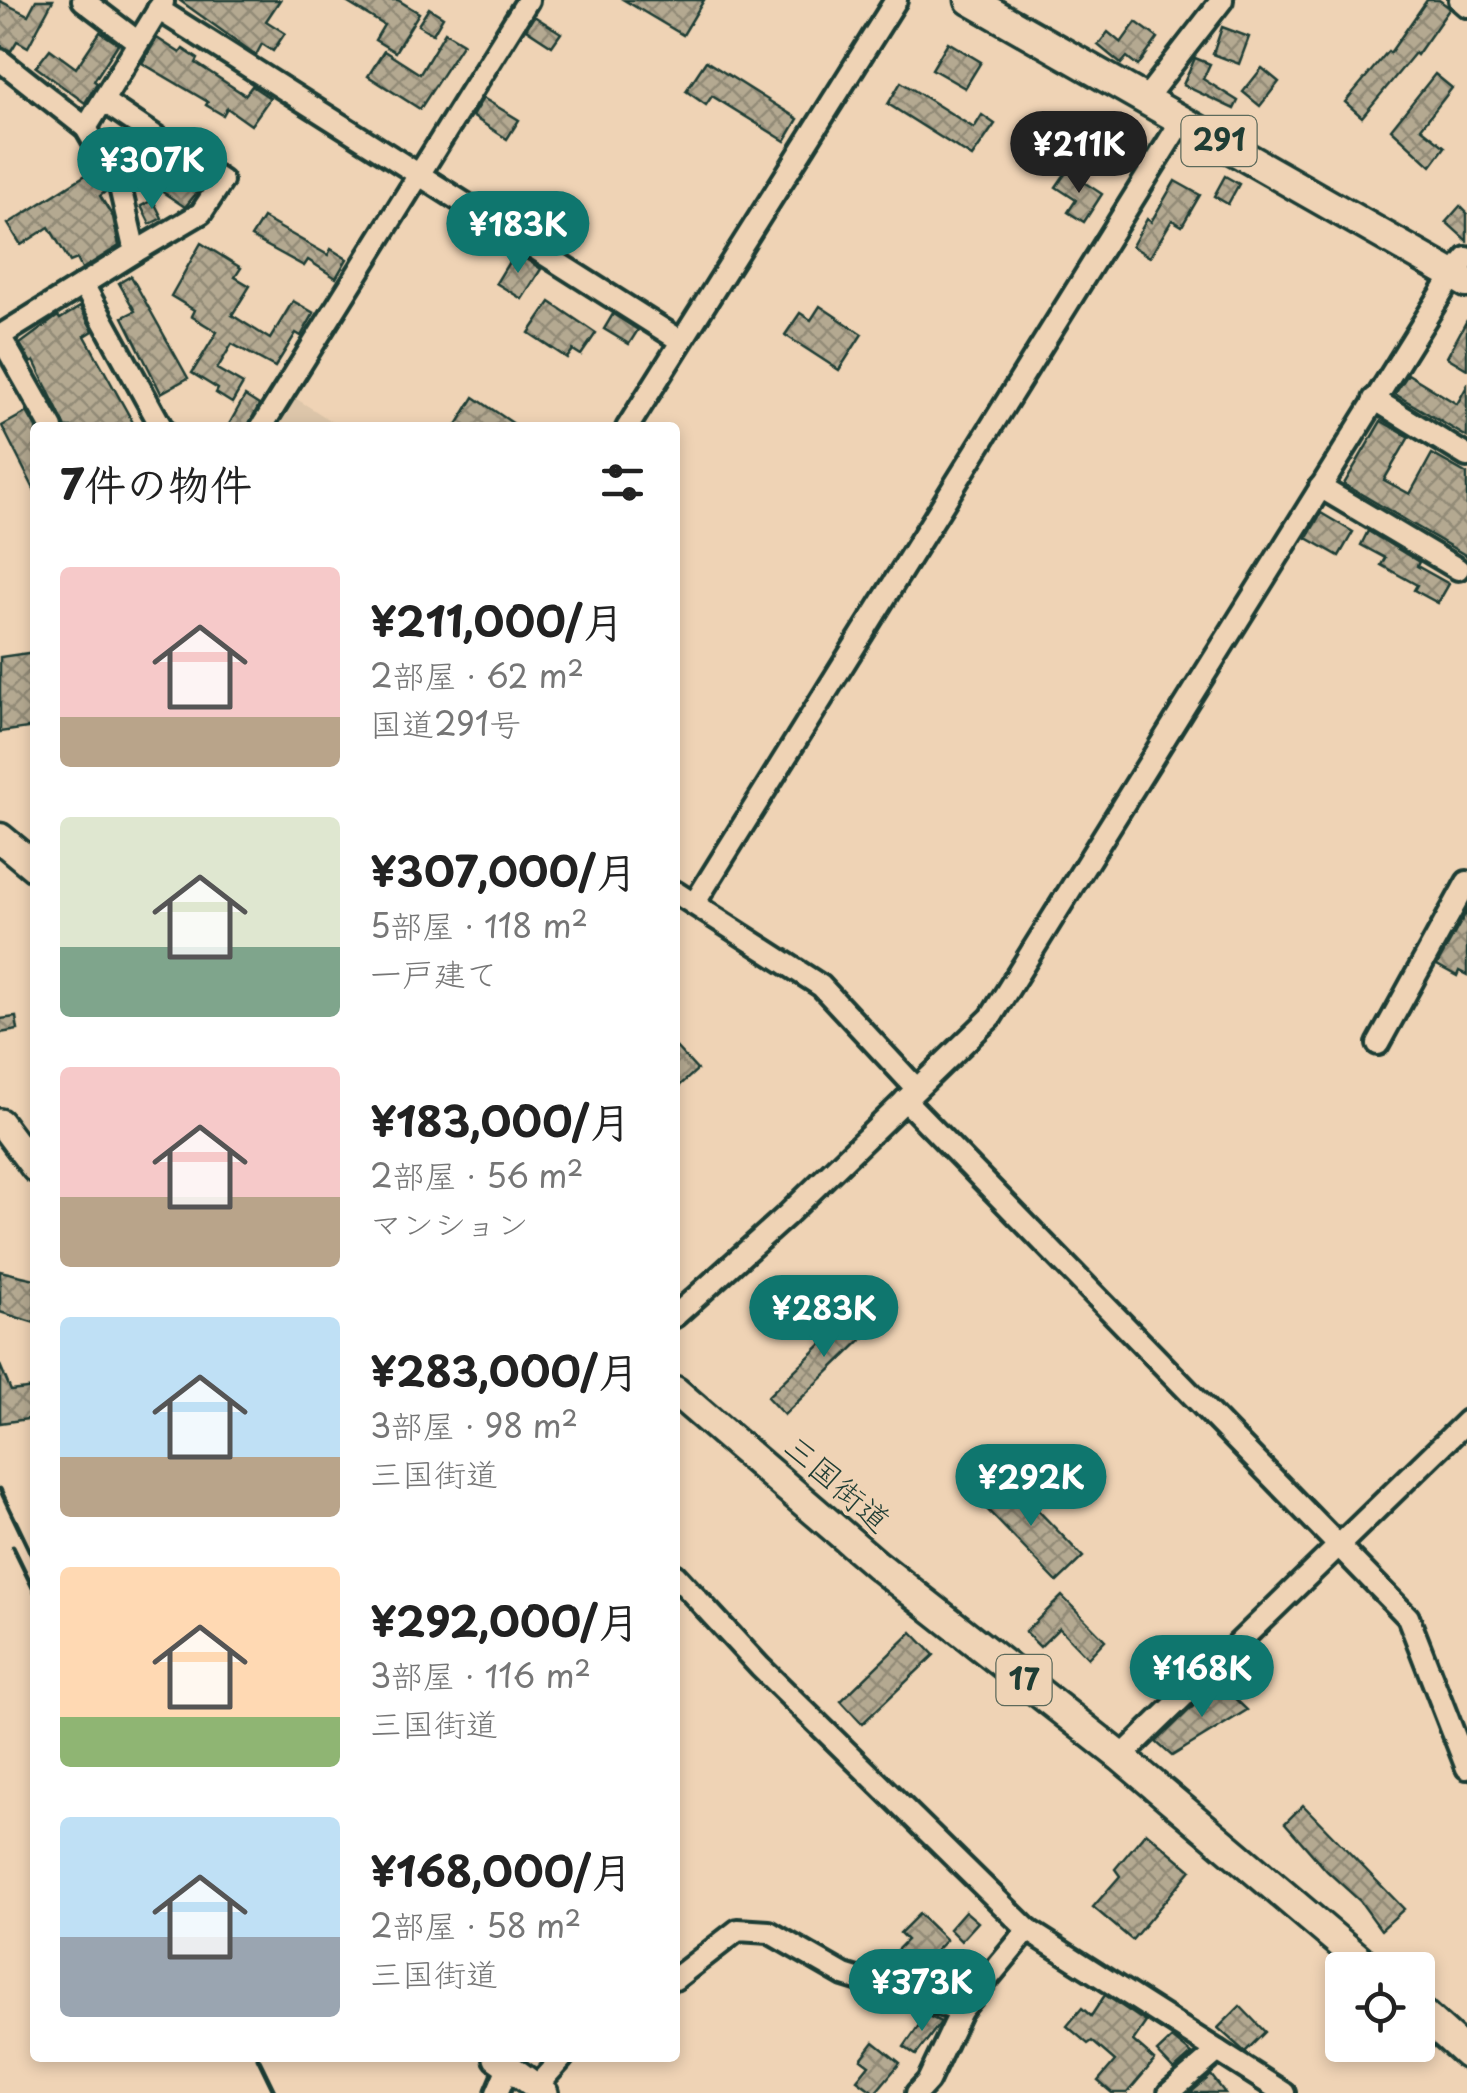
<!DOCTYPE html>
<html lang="ja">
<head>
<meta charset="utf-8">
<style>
  :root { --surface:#fff; --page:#f2f2f2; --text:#222; --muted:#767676; --accent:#0f766e }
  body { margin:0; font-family:"Playpen Sans","Klee One",sans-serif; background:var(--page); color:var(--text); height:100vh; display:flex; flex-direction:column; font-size:38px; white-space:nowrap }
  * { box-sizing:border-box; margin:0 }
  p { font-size:32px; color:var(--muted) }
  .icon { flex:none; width:55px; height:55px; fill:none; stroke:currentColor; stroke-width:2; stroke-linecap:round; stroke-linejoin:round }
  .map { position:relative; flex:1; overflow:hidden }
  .details { position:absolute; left:30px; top:422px; width:650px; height:1640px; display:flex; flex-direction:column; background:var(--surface); border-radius:10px; box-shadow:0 5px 15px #0003 }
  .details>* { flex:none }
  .controls { position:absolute; left:1325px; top:1952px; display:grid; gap:20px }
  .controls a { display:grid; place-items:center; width:110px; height:110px; border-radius:10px; background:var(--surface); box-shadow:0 5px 15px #0003; font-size:50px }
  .price { position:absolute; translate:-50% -85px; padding:0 22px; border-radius:35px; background:var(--accent); color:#fff; font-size:32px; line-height:65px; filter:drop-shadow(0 2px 5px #0008) }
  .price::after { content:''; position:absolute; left:50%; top:60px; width:30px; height:22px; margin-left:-15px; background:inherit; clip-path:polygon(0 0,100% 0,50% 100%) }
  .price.selected { background:#222; color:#fff }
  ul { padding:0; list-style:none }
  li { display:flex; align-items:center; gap:30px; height:250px; padding:0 30px }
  li span { display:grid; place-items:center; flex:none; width:280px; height:200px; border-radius:10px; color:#555 }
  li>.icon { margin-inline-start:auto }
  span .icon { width:120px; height:120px; fill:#fffc; stroke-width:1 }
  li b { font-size:42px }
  h2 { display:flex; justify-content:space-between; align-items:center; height:120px; padding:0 30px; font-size:42px }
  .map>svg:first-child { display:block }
  .built { fill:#ddc6aa }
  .building { fill:url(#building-cross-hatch); stroke:#1f3d34; stroke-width:2.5 }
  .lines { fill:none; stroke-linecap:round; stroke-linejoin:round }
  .minor-casing { stroke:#1f3d34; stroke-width:28 }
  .major-casing { stroke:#1f3d34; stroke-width:32 }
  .highway-casing { stroke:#1f3d34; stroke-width:35 }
  .minor { stroke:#efd3b5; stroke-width:20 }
  .major { stroke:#efd3b5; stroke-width:25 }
  .highway { stroke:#efd3b5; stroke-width:28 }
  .rail { stroke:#1f3d34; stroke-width:5 }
  .labels { text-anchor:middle; stroke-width:8; stroke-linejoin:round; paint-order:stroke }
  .shield { fill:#efd3b5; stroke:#5d6a5b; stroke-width:2.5 }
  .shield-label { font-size:30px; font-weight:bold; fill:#1f3d34 }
  .street-label { font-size:32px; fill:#1f3d34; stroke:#efd3b5 }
</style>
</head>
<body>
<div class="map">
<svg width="1467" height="2093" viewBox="0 0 1467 2093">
  <defs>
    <pattern id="building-cross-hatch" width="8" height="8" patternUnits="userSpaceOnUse" patternTransform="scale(2.5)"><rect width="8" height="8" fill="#b4a991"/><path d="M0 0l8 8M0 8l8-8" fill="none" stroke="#928b77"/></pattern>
  </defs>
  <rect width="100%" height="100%" fill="#efd3b5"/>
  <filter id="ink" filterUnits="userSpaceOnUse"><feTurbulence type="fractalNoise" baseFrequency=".01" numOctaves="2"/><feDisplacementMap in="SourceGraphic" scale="20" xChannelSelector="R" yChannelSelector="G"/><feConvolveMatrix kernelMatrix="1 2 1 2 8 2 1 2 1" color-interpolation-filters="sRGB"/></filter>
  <g filter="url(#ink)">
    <path class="built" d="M284,391L341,427L261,428Z"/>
    <g class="building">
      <path d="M36,0H53L28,47L17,41L11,51L0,45V1L28,15Z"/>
      <path d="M179,0H280L266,21L285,33L273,51L262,44L256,55Z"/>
      <path d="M343,0H398L419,13L395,52L375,40L384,25Z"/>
      <path d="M624,0H704L683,35Z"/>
      <path d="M1427,0H1439L1450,8L1417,55L1415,53L1362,117L1345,102L1388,51L1390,53Z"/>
      <path d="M429,8L443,17L433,34L418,25Z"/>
      <path d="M534,16L561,33L552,46L526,29Z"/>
      <path d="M1136,22L1158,38L1138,66L1127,57L1121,64L1098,45L1108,32L1121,43Z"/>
      <path d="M1222,27L1249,37L1239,64L1213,54Z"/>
      <path d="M100,32L118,44L94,81L97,83L85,103L36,67L50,49L76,68Z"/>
      <path d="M445,32L463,43L420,109L368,76L384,51L420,74Z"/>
      <path d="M157,38L180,53L183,49L198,59L196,63L245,95L252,86L270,98L251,125L227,108L223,115L206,105L208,102L142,63Z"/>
      <path d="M948,42L981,62L965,88L932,69Z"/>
      <path d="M1195,58L1210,64L1203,79L1238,101L1234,109L1183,85Z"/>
      <path d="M706,61L798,119L785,141L712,96L706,105L686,91Z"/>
      <path d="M1262,68L1279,82L1260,106L1243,92Z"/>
      <path d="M1435,74L1452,88L1421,128L1445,147L1431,166L1391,129Z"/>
      <path d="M901,82L974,128L982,115L995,124L972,157L888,104Z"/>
      <path d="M483,98L519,120L507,139L472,116Z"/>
      <path d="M177,167L203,185L185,207L161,191Z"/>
      <path d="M92,171L105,192L100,196L113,217L119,246L82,269L77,259L70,262L49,227L21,245L8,224Z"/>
      <path d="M1067,171L1102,194L1084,222L1068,212L1076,200L1056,187Z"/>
      <path d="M1225,176L1239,184L1228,204L1214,196Z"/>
      <path d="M1175,181L1200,195L1182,226L1172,220L1150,257L1132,246L1147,219L1151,222Z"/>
      <path d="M153,200L162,218L150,224L141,206Z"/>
      <path d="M1460,206L1467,213V241L1446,222Z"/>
      <path d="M263,218L328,255L331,249L347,259L336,278L308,260L304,266L251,237Z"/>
      <path d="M201,243L241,268L235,277L250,286L232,315L270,339L293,301L314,313L301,336L296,333L275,367L232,344L217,369L243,384L232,403L216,393L218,389L192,373L217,332L191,316L194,310L171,296Z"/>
      <path d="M515,252L541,269L522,299L496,283Z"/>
      <path d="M131,276L188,378L161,393L123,317L135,311L119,283Z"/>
      <path d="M550,302L596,333L581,355L573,350L567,358L529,333Z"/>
      <path d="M820,306L862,334L839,370L785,335L800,313L811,320Z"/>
      <path d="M80,307L93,331L85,336L136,428H66L34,361L31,363L20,344L58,316L60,319Z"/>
      <path d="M613,314L638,330L629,344L604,329Z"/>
      <path d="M1467,320V369L1447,357Z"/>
      <path d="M1408,374L1457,404L1467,386V437L1395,394Z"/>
      <path d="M245,396L259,405L247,428H227Z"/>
      <path d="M474,397L520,428H455Z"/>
      <path d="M27,412L36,428L35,491L2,426Z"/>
      <path d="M1381,421L1409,437L1384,480L1410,494L1432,454L1467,474V556L1344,484Z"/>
      <path d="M1321,513L1353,532L1339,556L1307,538Z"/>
      <path d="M1368,531L1419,562L1417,566L1449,584L1438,603L1414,590L1417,585L1381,565L1385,558L1361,545Z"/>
      <path d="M35,652V727L0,732V657Z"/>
      <path d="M1467,911V975L1459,971L1457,976L1437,965Z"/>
      <path d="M16,1017L18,1030L0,1033V1019Z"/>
      <path d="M675,1046L697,1070L675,1090Z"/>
      <path d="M0,1271L35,1279V1323L0,1312Z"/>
      <path d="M863,1304L880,1322L784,1415L767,1397Z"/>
      <path d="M0,1365L11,1391L35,1388V1418L0,1423Z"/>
      <path d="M1005,1476L1083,1557L1057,1582L980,1502Z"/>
      <path d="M1062,1596L1105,1640L1088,1658L1059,1628L1040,1647L1025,1632Z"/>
      <path d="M912,1632L934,1655L862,1724L841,1701Z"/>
      <path d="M1218,1682L1247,1710L1172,1756L1156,1742Z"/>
      <path d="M1303,1805L1404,1909L1381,1930L1360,1901L1327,1871L1285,1823Z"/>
      <path d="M1146,1832L1191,1870L1132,1940L1093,1907L1120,1876L1115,1869Z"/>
      <path d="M965,1911L978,1922L961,1941L949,1929Z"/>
      <path d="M919,1914L946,1940L913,1974L893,1954L907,1940L900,1933Z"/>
      <path d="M1105,1995L1146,2022L1133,2041L1155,2060L1127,2093H1112L1098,2081L1115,2061L1092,2041L1088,2044L1067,2026L1082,2008L1091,2016Z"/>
      <path d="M1240,2006L1265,2032L1245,2052L1218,2028Z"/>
      <path d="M926,2015L941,2022L916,2055L904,2047Z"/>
      <path d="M1172,2038L1192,2054L1174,2070L1157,2052Z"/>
      <path d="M874,2042L900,2063L875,2093L857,2080L869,2065L861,2059Z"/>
      <path d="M1211,2075L1225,2093H1190L1208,2078Z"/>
    </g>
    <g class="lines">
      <g class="minor-casing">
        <g id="minor">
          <path d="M83,0L138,42"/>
          <path d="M1460,0L1467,6"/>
          <path d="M158,9L681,341"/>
          <path d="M0,60L86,128L120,187L135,252L0,336"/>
          <path d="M1146,98L1222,0"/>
          <path d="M103,101L222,181L201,213L135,252"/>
          <path d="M86,128L163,2"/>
          <path d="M84,286L162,428"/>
          <path d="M0,336L52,428"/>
          <path d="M1374,399L1467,456"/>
          <path d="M261,428L528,0"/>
          <path d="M627,428L896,0"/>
          <path d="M1320,487L1458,569"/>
          <path d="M675,892L821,986L916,1088"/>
          <path d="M694,904L1182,120"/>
          <path d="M1378,1044L1467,882"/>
          <path d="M905,1100L1408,1617L1467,1768"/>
          <path d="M675,1316L787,1215L991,1017L1453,275L1467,258"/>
          <path d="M675,1575L760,1667L1028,1930L1284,2093"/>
          <path d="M1121,1757L1467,1421"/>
          <path d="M675,1979L738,1930L769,1932L844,1975L961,2011"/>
          <path d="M536,2087L562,2058"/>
          <path d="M497,2093L508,2067"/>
          <path d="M917,2093L928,2081L961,2011L1028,1930"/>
          <path d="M1169,2093L1218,2051"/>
        </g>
      </g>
      <g class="major-casing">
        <g id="major">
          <path d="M0,1122L35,1169"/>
          <path d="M497,2058L545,2093"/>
        </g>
      </g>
      <g class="highway-casing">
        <g id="highway">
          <path d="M970,0L1467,283"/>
          <path d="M0,838L35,867"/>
          <path d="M675,1391L876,1564L1121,1757L1372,1970"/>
          <path d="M1418,2010L1467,2054"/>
        </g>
      </g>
      <use href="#minor" class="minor"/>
      <use href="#major" class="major"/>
      <use href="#highway" class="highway"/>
      <g class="rail">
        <path d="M0,1489L35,1562"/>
        <path d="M13,1547L35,1592"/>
        <path d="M258,2058L275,2093"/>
      </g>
    </g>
  </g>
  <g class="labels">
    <g class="shield">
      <rect x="1181.5" y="116" width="75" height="50" rx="8"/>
      <rect x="996.5" y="1655" width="55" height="50" rx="8"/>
    </g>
    <g class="shield-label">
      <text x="1219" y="151">291</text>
      <text x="1024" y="1690">17</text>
    </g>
    <g class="street-label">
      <text transform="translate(837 1484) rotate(41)" y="11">三国街道</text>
    </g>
  </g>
</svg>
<div class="controls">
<a><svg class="icon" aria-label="locate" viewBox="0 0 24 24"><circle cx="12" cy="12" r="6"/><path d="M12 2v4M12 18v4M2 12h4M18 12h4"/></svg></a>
</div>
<b class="price selected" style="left:1079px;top:196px">¥211K</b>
<b class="price" style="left:152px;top:212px">¥307K</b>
<b class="price" style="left:518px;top:276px">¥183K</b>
<b class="price" style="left:824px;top:1360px">¥283K</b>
<b class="price" style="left:1031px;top:1529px">¥292K</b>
<b class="price" style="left:1202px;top:1720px">¥168K</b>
<b class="price" style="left:922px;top:2034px">¥373K</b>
<section class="details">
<h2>7件の物件<svg class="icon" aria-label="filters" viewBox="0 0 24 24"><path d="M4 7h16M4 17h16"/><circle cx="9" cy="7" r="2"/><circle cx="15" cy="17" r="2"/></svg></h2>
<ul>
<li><span style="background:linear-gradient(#f6c9c9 75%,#b9a48a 0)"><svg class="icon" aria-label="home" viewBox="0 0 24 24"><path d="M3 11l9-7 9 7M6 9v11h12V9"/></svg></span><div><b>¥211,000/月</b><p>2部屋 · 62 m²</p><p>国道291号</p></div></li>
<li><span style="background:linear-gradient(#dfe7d0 65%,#7fa58c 0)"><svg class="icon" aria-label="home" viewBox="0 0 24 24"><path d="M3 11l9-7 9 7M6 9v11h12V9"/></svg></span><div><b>¥307,000/月</b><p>5部屋 · 118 m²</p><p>一戸建て</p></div></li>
<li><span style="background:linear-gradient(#f6c9c9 65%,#b9a48a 0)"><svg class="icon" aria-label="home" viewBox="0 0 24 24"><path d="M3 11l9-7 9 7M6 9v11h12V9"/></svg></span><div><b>¥183,000/月</b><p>2部屋 · 56 m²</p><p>マンション</p></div></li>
<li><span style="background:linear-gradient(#bfe0f5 70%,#b9a48a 0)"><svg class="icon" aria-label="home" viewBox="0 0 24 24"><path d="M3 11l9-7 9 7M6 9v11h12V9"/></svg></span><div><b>¥283,000/月</b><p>3部屋 · 98 m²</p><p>三国街道</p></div></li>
<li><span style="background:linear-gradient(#ffd9b3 75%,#8fb573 0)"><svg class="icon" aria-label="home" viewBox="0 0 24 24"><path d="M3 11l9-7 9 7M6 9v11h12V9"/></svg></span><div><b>¥292,000/月</b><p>3部屋 · 116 m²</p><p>三国街道</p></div></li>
<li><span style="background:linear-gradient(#bfe0f5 60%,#9aa5b1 0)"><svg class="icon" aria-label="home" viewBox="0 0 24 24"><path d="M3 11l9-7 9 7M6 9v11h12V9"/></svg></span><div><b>¥168,000/月</b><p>2部屋 · 58 m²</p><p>三国街道</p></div></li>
</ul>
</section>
</div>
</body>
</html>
